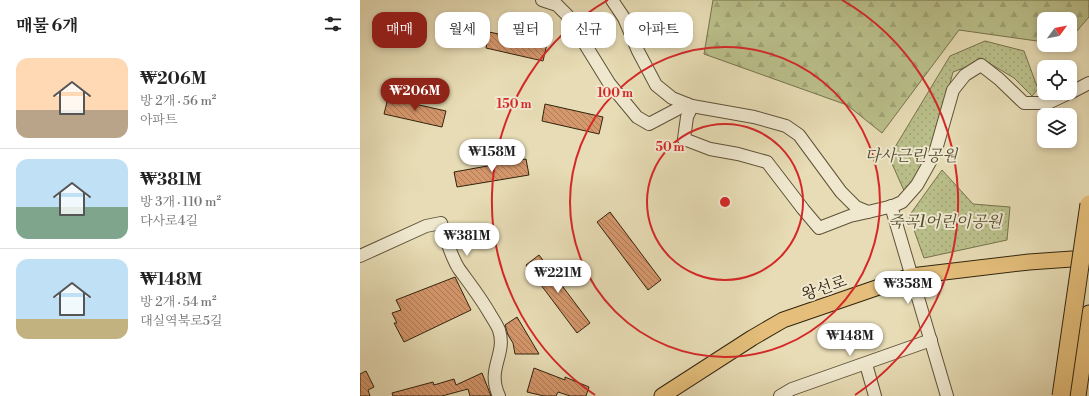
<!DOCTYPE html>
<html lang="ko">
<head>
<meta charset="utf-8">
<style>
  :root { --surface:#fff; --page:#f6f6f6; --text:#222; --muted:#767676; --line:#e0e0e0; --accent:#8f2418 }
  body { margin:0; font-family:"Libre Bodoni","Noto Serif KR",serif; background:var(--page); color:var(--text); height:100vh; display:flex; flex-direction:column; font-size:15px; white-space:nowrap }
  * { box-sizing:border-box; margin:0 }
  p { font-size:13px; color:var(--muted) }
  .icon { flex:none; width:22px; height:22px; fill:none; stroke:currentColor; stroke-width:2; stroke-linecap:round; stroke-linejoin:round }
  .map { position:relative; flex:1; overflow:hidden }
  .sheet { display:flex; flex-direction:column; background:var(--surface); width:360px }
  .sheet>* { flex:none }
  .banner { position:absolute; left:12px; top:12px; width:380px; height:36px; display:flex; gap:8px }
  .needle { width:26px; rotate:58deg }
  .buttons { position:absolute; left:677px; top:12px; display:grid; gap:8px }
  .buttons a { display:grid; place-items:center; width:40px; height:40px; border-radius:8px; background:var(--surface); box-shadow:0 2px 6px #0003; font-size:20px }
  .price { position:absolute; translate:-50% -34px; padding:0 9px; border-radius:14px; background:#fff; color:#222; font-size:13px; line-height:26px; filter:drop-shadow(0 1px 2px #0008) }
  .price::after { content:''; position:absolute; left:50%; top:24px; width:12px; height:9px; margin-left:-6px; background:inherit; clip-path:polygon(0 0,100% 0,50% 100%) }
  .price.current { background:var(--accent); color:#fff }
  ul { padding:0; list-style:none }
  li { display:flex; align-items:center; gap:12px; height:100px; padding:0 16px }
  li+li { border-top:1px solid var(--line) }
  li span { display:grid; place-items:center; flex:none; width:112px; height:80px; border-radius:12px; color:#555 }
  li>.icon { margin-inline-start:auto }
  span .icon { width:48px; height:48px; fill:#fffc; stroke-width:1 }
  li b { font-size:17px }
  h2 { display:flex; justify-content:space-between; align-items:center; height:48px; padding:0 16px; font-size:17px }
  .chip { padding:0 14px; border-radius:12px; background:var(--surface); box-shadow:0 2px 6px #0003; font-size:14px; line-height:36px }
  .chip.current { background:var(--accent); color:#fff }
  main { display:flex; flex:1; min-height:0 }
  .map>svg:first-child { display:block }
  .forest { fill:url(#forest-firs); stroke:#76724c }
  .park { fill:url(#park-dots); stroke:#76724c }
  .building { fill:url(#building-back-hatch); stroke:#32240f }
  .lines { fill:none; stroke-linecap:round; stroke-linejoin:round }
  .minor-casing { stroke:#5f5238; stroke-width:14 }
  .major-casing { stroke:#32240f; stroke-width:17 }
  .highway-casing { stroke:#32240f; stroke-width:19 }
  .minor { stroke:#efe8cf; stroke-width:12 }
  .major { stroke:#e4be7a; stroke-width:15 }
  .highway { stroke:#e4be7a; stroke-width:17 }
  .highway-bridge-casing { stroke:#32240f; stroke-width:19; stroke-linecap:butt }
  .highway-bridge { stroke:#e4be7a; stroke-width:17 }
  .ring { fill:none; stroke:#d62828; stroke-width:2 }
  .labels { text-anchor:middle; stroke-width:4; stroke-linejoin:round; paint-order:stroke }
  .park-label { font-size:16px; font-style:italic; fill:#544b2e; stroke:#efe8cf }
  .street-label { font-size:16px; fill:#32240f; stroke:#efe8cf }
  .centre { fill:#d62828; stroke:#efe8cf; stroke-width:2 }
  .ring-label { font-size:12px; text-anchor:middle; font-weight:bold; fill:#d62828; stroke:#efe8cf; stroke-width:4; stroke-linejoin:round; paint-order:stroke }
</style>
</head>
<body>
<main>
<section class="sheet">
<h2>매물 6개<svg class="icon" aria-label="filters" viewBox="0 0 24 24"><path d="M4 7h16M4 17h16"/><circle cx="9" cy="7" r="2"/><circle cx="15" cy="17" r="2"/></svg></h2>
<ul>
<li><span style="background:linear-gradient(#ffd9b3 65%,#b9a48a 0)"><svg class="icon" aria-label="home" viewBox="0 0 24 24"><path d="M3 11l9-7 9 7M6 9v11h12V9"/></svg></span><div><b>₩206M</b><p>방 2개 · 56 m²</p><p>아파트</p></div></li>
<li><span style="background:linear-gradient(#bfe0f5 60%,#7fa58c 0)"><svg class="icon" aria-label="home" viewBox="0 0 24 24"><path d="M3 11l9-7 9 7M6 9v11h12V9"/></svg></span><div><b>₩381M</b><p>방 3개 · 110 m²</p><p>다사로4길</p></div></li>
<li><span style="background:linear-gradient(#bfe0f5 75%,#c2b280 0)"><svg class="icon" aria-label="home" viewBox="0 0 24 24"><path d="M3 11l9-7 9 7M6 9v11h12V9"/></svg></span><div><b>₩148M</b><p>방 2개 · 54 m²</p><p>대실역북로5길</p></div></li>
</ul>
</section>
<div class="map">
<svg width="729" height="396" viewBox="0 0 729 396">
  <defs>
    <pattern id="forest-firs" width="22" height="20" patternUnits="userSpaceOnUse"><rect width="22" height="20" fill="#babf8a"/><path d="M5 1l3.5 6h-7zM16 11l3.5 6h-7z" fill="#a0a476"/></pattern>
    <pattern id="park-dots" width="8" height="8" patternUnits="userSpaceOnUse"><rect width="8" height="8" fill="#babf8a"/><path d="M2 2h.1M6 6h.1" fill="none" stroke="#a0a476" stroke-width="1.8" stroke-linecap="round"/></pattern>
    <pattern id="building-back-hatch" width="6" height="6" patternUnits="userSpaceOnUse"><rect width="6" height="6" fill="#d5976c"/><path d="M-1 5l2 2M0 0l6 6M5-1l2 2" fill="none" stroke="#ad7b57"/></pattern>
  </defs>
  <rect width="100%" height="100%" fill="#e7dcb5"/>
  <filter id="stains"><feTurbulence type="fractalNoise" baseFrequency=".005" numOctaves="4"/><feColorMatrix values="0 0 0 0 .2 0 0 0 0 .09 0 0 0 0 .02 0 0 0 .5 -.17"/></filter>
  <radialGradient id="worn" r=".72"><stop offset=".6" stop-color="#630" stop-opacity="0"/><stop offset="1" stop-color="#630" stop-opacity=".3"/></radialGradient>
  <path class="forest" d="M353,0H729V17L710,39V19H684V42L599,30L522,133L487,105L344,54Z"/>
  <g class="park">
    <path d="M625,41L664,51L678,89L672,96L654,78L624,60L593,72L570,160L546,195L529,157L590,56Z"/>
    <path d="M582,170L613,204L650,207L647,240L564,258L549,216Z"/>
  </g>
  <g class="building">
    <path d="M129,32L187,44L183,61L126,48Z"/>
    <path d="M28,98L86,111L82,127L24,114Z"/>
    <path d="M185,104L243,117L239,134L182,121Z"/>
    <path d="M166,159L169,175L97,187L94,172Z"/>
    <path d="M250,212L301,280L288,290L237,222Z"/>
    <path d="M179,255L230,323L217,333L166,265Z"/>
    <path d="M95,277L111,310L44,342L34,323H37L32,313L41,310L36,300Z"/>
    <path d="M157,317L179,354H155L153,343L148,335L145,325Z"/>
    <path d="M174,368L205,380V377L229,387L226,396H210L198,392L196,396H184L167,392Z"/>
    <path d="M6,371L14,387L8,390L10,396H0V374Z"/>
    <path d="M122,373L131,396H110L108,389L82,396H33L32,393L73,382L74,385L94,379L96,385Z"/>
  </g>
  <g class="lines">
    <g class="minor-casing">
      <g id="minor">
        <path d="M182,0L197,5L207,15L249,83L277,117L289,124L327,104"/>
        <path d="M252,0L264,18L278,51L296,85L312,98L332,106L394,117L426,126L439,135L481,192L496,207L508,212L533,206L542,202L557,185L575,153L593,90L605,75L621,65L639,79L664,103H688L709,93"/>
        <path d="M710,93L729,83"/>
        <path d="M332,106L327,117L324,139L350,149L378,154L407,162L443,209L459,228L490,216L508,212"/>
        <path d="M531,206L587,396"/>
        <path d="M0,256L66,226L81,223C86,238 90,255 99,269C110,284 121,298 130,314C133,319 137,325 139,330C147,355 126,368 139,396"/>
        <path d="M506,364L515,396"/>
        <path d="M420,396L432,389L571,340"/>
      </g>
    </g>
    <g class="major-casing">
      <path id="major" d="M302,396L392,338L423,320L551,276L669,262L712,259H729"/>
    </g>
    <g class="highway-casing">
      <path id="highway" d="M717,396L729,314"/>
    </g>
    <use href="#minor" class="minor"/>
    <use href="#major" class="major"/>
    <use href="#highway" class="highway"/>
    <g class="highway-bridge-casing">
      <path id="highway-bridge" d="M701,396L729,204"/>
    </g>
    <use href="#highway-bridge" class="highway-bridge"/>
  </g>
  <g class="ring">
    <circle cx="365" cy="202" r="78"/>
    <circle cx="365" cy="202" r="155"/>
    <path d="M235 395A233 233 0 0 1 248 0M482 0A233 233 0 0 1 495 395"/>
  </g>
  <g class="labels">
    <g class="park-label">
      <text x="551" y="161">다사근린공원</text>
      <text x="585" y="227">죽곡1어린이공원</text>
    </g>
    <g class="street-label">
      <text transform="translate(464 287) rotate(-19)" y="6">왕선로</text>
    </g>
  </g>
  <circle cx="365" cy="202" r="6" class="centre"/>
  <g class="ring-label">
    <text x="255" y="97">100 m</text>
    <text x="154" y="108">150 m</text>
    <text x="310" y="151">50 m</text>
  </g>
  <rect width="100%" height="100%" filter="url(#stains)"/>
  <rect width="100%" height="100%" fill="url(#worn)"/>
</svg>
<div class="buttons">
<a><svg class="needle" viewBox="-14 -14 28 28"><path d="M0-13l5 13h-10z" fill="#e53935"/><path d="M0 13l5-13h-10z" fill="#767676"/></svg></a>
<a><svg class="icon" aria-label="locate" viewBox="0 0 24 24"><circle cx="12" cy="12" r="6"/><path d="M12 2v4M12 18v4M2 12h4M18 12h4"/></svg></a>
<a><svg class="icon" aria-label="layers" viewBox="0 0 24 24"><path d="M12 4l9 5-9 5-9-5zM3 14l9 5 9-5"/></svg></a>
</div>
<b class="price current" style="left:55px;top:112px">₩206M</b>
<b class="price" style="left:132px;top:173px">₩158M</b>
<b class="price" style="left:107px;top:257px">₩381M</b>
<b class="price" style="left:198px;top:294px">₩221M</b>
<b class="price" style="left:548px;top:305px">₩358M</b>
<b class="price" style="left:490px;top:357px">₩148M</b>
<div class="banner">
<a class="chip current">매매</a>
<a class="chip">월세</a>
<a class="chip">필터</a>
<a class="chip">신규</a>
<a class="chip">아파트</a>
</div>
</div>
</main>
</body>
</html>
